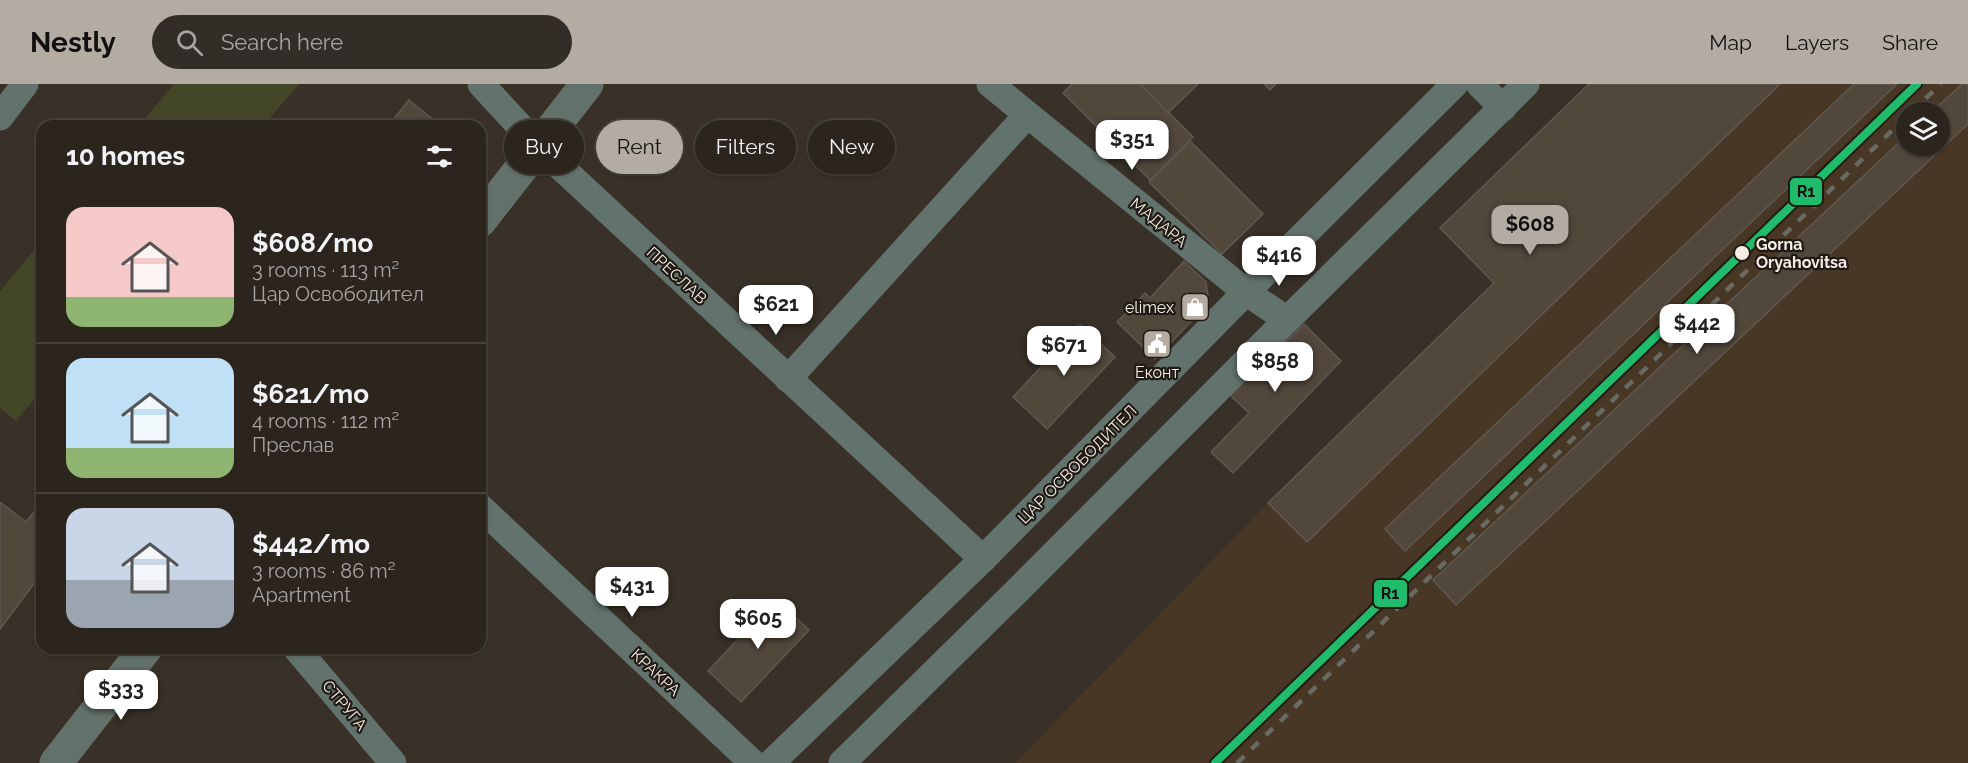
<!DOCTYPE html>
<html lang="en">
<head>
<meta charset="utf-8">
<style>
  :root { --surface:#2b251e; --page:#332d27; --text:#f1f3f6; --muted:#a6a5a4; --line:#47423c; --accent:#b4aba2 }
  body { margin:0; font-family:Raleway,sans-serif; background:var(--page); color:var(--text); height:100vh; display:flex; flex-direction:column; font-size:22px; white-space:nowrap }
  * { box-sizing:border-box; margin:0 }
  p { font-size:20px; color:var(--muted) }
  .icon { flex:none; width:33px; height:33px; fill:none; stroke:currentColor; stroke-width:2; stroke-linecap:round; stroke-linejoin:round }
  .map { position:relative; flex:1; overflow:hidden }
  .panel { position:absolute; left:36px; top:36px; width:450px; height:534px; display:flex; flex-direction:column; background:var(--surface); border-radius:18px; box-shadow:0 2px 4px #0004,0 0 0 2px var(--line) }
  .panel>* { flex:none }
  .hud { position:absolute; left:504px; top:36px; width:570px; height:54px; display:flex; gap:12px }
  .tools { position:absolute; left:1896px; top:18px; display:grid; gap:12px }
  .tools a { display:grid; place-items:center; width:54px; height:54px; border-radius:50%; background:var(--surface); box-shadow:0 2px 4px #0004,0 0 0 2px var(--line); font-size:30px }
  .price { position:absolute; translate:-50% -51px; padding:0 14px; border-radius:12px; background:#fff; color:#222; font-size:20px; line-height:39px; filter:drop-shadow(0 2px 3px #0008) }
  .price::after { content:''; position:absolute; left:50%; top:36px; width:18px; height:14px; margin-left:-9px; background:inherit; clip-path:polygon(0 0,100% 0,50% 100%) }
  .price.on { background:var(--accent); color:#111 }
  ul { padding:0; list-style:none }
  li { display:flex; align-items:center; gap:18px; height:150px; padding:0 30px }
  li+li { border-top:2px solid var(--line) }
  li span { display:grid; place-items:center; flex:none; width:168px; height:120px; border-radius:18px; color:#555 }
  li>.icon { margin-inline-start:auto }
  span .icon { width:72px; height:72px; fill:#fffc; stroke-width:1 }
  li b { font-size:26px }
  h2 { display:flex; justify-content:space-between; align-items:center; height:72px; padding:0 30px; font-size:26px }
  .tag { padding:0 21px; border-radius:27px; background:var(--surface); box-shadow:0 2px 4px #0004,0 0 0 2px var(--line); font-size:21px; line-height:54px }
  .tag.on { background:var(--accent); color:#111 }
  header { display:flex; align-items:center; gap:36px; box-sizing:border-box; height:84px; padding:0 30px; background:var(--accent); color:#111 }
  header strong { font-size:28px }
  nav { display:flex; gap:33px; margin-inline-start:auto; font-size:21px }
  .search { width:420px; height:54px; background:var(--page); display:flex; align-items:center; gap:15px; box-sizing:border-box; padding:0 21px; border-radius:33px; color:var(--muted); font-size:22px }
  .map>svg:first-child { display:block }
  .built { fill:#493725; fill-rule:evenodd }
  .green { fill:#434627 }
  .building { fill:#52473b; stroke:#5f5851; stroke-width:1.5 }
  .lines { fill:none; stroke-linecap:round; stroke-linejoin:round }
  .minor { stroke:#62726d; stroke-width:27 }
  .major { stroke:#627169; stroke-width:33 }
  .rail { stroke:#686a64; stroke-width:4.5; stroke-dasharray:10 10; stroke-linecap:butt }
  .rail-1-casing { stroke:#201a14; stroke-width:12 }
  .rail-1 { stroke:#20bc6c; stroke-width:8 }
  .stop-dot { fill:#f6ede4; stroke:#201a14; stroke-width:2 }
  .labels { text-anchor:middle; stroke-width:4.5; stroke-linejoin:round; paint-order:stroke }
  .street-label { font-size:16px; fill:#f6ede4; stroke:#201a14 }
  .stop-label { font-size:16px; font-weight:bold; fill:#f6ede4; stroke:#201a14; text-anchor:start }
  .poi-label { font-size:16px; fill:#f6ede4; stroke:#201a14; text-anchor:end }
  .line-badge { stroke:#201a14; stroke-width:2 }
  .pale-badge-label { font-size:16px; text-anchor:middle; font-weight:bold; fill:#111 }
</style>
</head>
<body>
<header>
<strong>Nestly</strong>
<div class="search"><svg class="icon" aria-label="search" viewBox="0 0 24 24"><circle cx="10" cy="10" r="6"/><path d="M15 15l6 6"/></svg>Search here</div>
<nav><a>Map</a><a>Layers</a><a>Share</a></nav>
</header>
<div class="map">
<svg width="1968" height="679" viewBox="0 0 1968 679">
  <rect width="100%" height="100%" fill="#393128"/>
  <path class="built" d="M1589,0H1968V679H1015L1268,419L1494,200L1440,144ZM1906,28H1940V62H1906Z"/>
  <g class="green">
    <path d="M174,0H299L263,42H139Z"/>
    <path d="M42,157V306L16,337L0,324V207Z"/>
  </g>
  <g class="building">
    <path d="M1072,0H1140L1193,53L1150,96L1063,9Z"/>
    <path d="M1140,0H1198L1168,29Z"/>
    <path d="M1264,0H1276L1270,6Z"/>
    <path d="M1589,0H1780L1307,458L1268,419L1494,199L1440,144Z"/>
    <path d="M1854,0H1897L1405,467L1385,445Z"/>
    <path d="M1962,0H1968V40L1456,521L1433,496L1906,52V62H1940V28H1932Z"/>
    <path d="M409,16L441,42H388Z"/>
    <path d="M1190,57L1263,130L1222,170L1149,98Z"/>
    <path d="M1184,177L1206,198L1209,219L1155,275L1117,238L1145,209L1150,214Z"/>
    <path d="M1304,240L1341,277L1233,389L1211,368L1249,329L1229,310L1275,262L1279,265Z"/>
    <path d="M1080,241L1115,273L1047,345L1013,313Z"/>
    <path d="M0,418L26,438L36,425L42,429V489L0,545Z"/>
    <path d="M776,515L809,546L741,618L708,587Z"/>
  </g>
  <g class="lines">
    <g class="minor">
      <path d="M481,0L538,62L983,475"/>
      <path d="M990,0L1246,208L1287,236"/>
      <path d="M1479,0L1503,24"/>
      <path d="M0,33L25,0"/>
      <path d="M788,295L1027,31"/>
      <path d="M480,423L753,679"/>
      <path d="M296,564L393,679"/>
      <path d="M771,679L983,475L1246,208L1455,0"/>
      <path d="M842,679L1015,509L1287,236L1526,0"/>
    </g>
    <g class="major">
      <path d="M480,137L587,0"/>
      <path d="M56,679L146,564"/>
    </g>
    <g class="rail">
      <path d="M1911,28L1941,0"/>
      <path d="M1237,679L1906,33"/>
    </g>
    <g class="rail-1-casing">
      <path id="rail-1" d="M1215,679L1917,0"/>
    </g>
    <use href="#rail-1" class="rail-1"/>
  </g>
  <defs>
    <g id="shop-square" transform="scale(1.5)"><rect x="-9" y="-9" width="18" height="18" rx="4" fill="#b4aba2" stroke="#201a14"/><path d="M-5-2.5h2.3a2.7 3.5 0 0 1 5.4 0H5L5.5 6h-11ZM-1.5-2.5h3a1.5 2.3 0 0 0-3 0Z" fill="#fff"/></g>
    <g id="civic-square" transform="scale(1.5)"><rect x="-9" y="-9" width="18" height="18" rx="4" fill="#b4aba2" stroke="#201a14"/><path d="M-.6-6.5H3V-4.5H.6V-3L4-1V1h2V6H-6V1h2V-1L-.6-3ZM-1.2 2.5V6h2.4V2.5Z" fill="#fff"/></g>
  </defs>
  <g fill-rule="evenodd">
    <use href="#shop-square" x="1195" y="223"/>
    <use href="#civic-square" x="1157" y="260"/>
  </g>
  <circle class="stop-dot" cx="1742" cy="169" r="8"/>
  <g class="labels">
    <g class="street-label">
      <text transform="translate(1159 138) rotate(39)" y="6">МАДАРА</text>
      <text transform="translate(677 191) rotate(43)" y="6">ПРЕСЛАВ</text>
      <text transform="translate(1077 380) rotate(-45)" y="6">ЦАР ОСВОБОДИТЕЛ</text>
      <text transform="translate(656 588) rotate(43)" y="6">КРАКРА</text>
      <text transform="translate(345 621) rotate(50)" y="6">СТРУГА</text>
    </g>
    <g class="stop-label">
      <text x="1756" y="166">Gorna<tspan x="1756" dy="18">Oryahovitsa</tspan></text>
    </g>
    <g class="poi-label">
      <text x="1174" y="229">elimex</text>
      <text x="1157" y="294" text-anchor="middle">Еконт</text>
    </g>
  </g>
  <g class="line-badge">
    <rect x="1789" y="93" width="34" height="29" rx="6" fill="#20bc6c"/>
    <rect x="1373" y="495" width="35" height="29" rx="6" fill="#20bc6c"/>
  </g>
  <g class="pale-badge-label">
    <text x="1806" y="113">R1</text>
    <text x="1390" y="515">R1</text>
  </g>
</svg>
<div class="tools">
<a><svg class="icon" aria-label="layers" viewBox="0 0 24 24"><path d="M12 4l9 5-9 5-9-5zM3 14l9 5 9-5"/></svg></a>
</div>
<b class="price" style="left:1132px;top:87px">$351</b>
<b class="price on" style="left:1530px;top:172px">$608</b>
<b class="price" style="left:1279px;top:203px">$416</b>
<b class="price" style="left:776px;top:252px">$621</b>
<b class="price" style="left:1697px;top:271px">$442</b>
<b class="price" style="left:1064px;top:293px">$671</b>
<b class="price" style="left:1275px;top:309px">$858</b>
<b class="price" style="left:632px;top:534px">$431</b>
<b class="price" style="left:758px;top:566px">$605</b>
<b class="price" style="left:121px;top:637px">$333</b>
<div class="hud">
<a class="tag">Buy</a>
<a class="tag on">Rent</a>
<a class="tag">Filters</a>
<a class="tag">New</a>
</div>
<section class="panel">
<h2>10 homes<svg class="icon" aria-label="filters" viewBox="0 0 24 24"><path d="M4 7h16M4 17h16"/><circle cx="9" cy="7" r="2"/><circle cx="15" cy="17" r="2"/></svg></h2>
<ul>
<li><span style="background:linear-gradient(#f6c9c9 75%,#8fb573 0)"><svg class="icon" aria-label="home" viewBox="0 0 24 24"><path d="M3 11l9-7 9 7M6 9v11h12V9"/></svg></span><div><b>$608/mo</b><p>3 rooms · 113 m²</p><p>Цар Освободител</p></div></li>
<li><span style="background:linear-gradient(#bfe0f5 75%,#8fb573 0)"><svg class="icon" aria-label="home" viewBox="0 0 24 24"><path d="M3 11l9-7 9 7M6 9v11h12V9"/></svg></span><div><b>$621/mo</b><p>4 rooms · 112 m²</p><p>Преслав</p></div></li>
<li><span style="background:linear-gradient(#c9d6e8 60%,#9aa5b1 0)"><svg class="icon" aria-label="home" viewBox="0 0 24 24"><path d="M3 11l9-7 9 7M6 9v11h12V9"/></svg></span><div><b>$442/mo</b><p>3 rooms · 86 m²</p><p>Apartment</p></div></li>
</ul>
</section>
</div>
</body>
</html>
